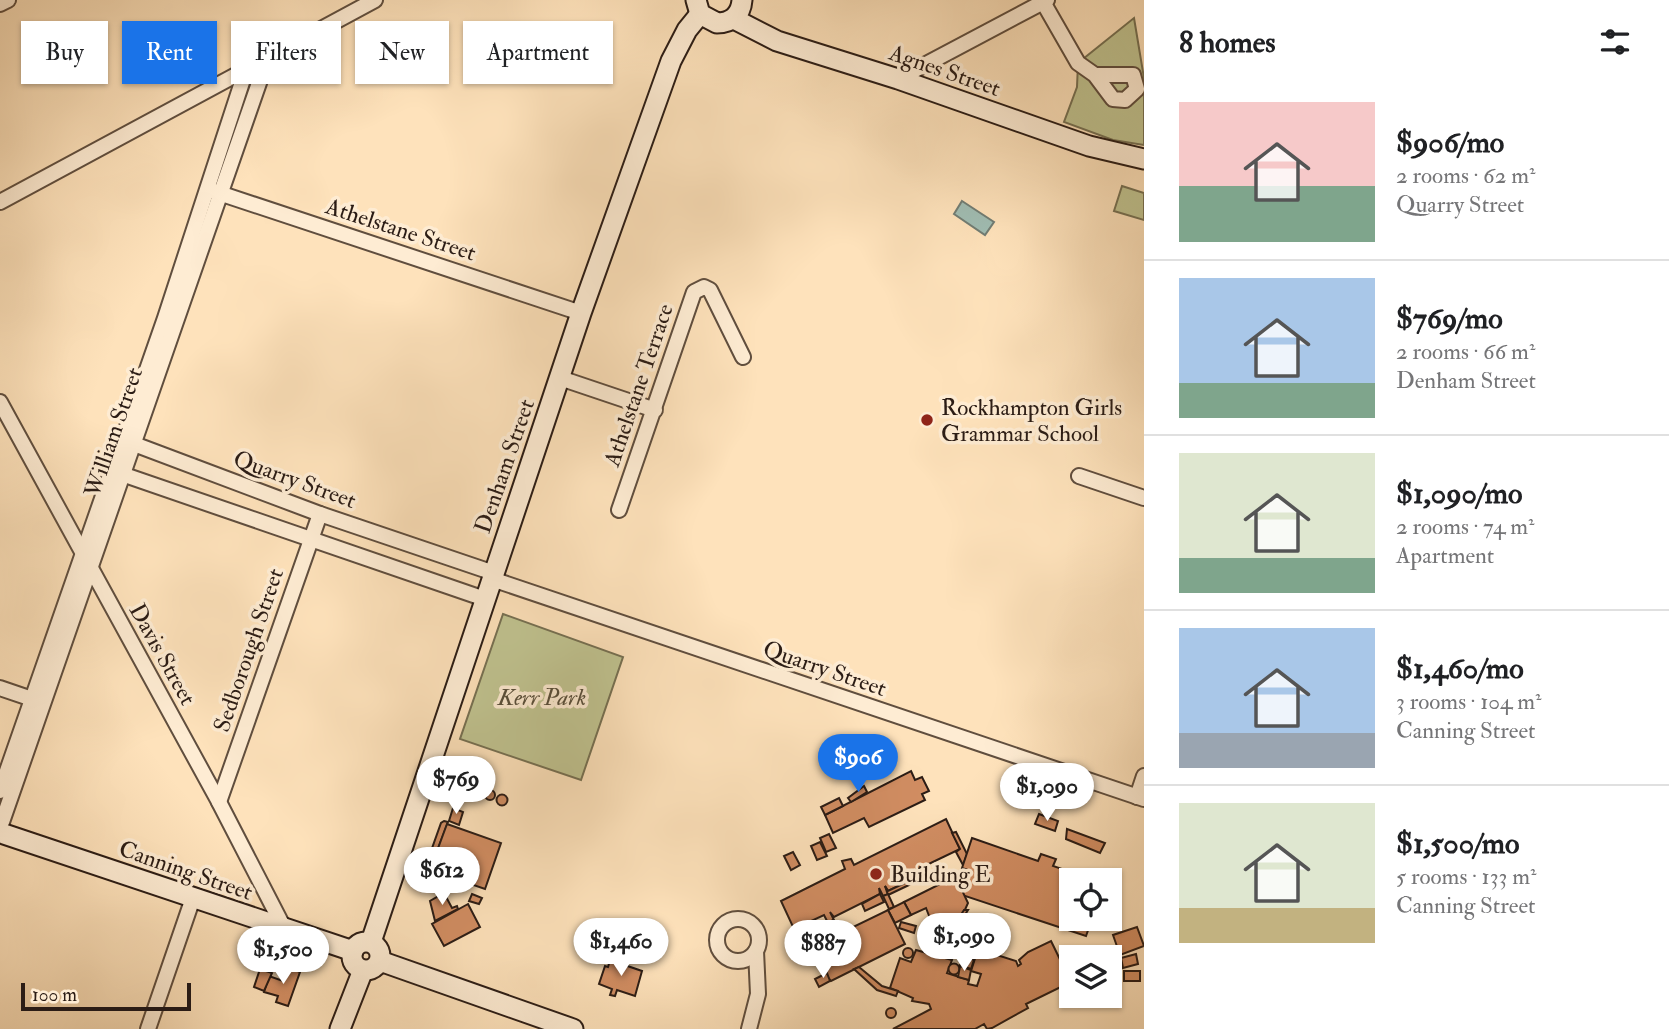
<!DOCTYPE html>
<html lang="en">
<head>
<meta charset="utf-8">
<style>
  :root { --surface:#fff; --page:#f2f2f2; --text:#202124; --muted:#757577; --line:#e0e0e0; --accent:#1a73e8 }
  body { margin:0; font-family:"IM FELL Double Pica",serif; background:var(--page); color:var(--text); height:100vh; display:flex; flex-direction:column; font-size:26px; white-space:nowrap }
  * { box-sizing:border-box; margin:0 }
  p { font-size:23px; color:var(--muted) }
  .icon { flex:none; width:38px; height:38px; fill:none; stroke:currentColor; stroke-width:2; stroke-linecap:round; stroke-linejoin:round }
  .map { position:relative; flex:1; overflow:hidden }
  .details { display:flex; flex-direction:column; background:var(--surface); width:525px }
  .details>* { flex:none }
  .hud { position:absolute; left:21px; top:21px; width:665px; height:63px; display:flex; gap:14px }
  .buttons { position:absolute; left:1059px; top:868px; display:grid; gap:14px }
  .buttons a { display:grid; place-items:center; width:63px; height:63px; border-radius:0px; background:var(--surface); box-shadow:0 2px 5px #0004; font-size:35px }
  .scale { position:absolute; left:21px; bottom:18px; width:170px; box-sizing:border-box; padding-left:7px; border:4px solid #2b1c15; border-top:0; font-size:19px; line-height:24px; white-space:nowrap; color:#2b1c15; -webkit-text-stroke:5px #feecd3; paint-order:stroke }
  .price { position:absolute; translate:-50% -60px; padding:0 16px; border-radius:24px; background:#fff; color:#222; font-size:23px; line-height:46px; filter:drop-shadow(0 2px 4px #0008) }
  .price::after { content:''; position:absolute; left:50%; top:42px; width:21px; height:16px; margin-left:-10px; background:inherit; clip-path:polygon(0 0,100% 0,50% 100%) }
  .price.selected { background:var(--accent); color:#fff }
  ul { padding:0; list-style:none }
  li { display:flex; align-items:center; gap:21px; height:175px; padding:0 35px }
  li+li { border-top:2px solid var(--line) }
  li span { display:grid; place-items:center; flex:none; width:196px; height:140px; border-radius:0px; color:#555 }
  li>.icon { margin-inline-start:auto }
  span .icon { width:84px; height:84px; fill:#fffc; stroke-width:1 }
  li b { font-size:30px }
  h2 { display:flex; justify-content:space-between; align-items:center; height:84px; padding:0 35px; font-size:30px }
  .pill { padding:0 24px; border-radius:0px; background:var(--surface); box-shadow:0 2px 5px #0004; font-size:24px; line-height:63px }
  .pill.selected { background:var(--accent); color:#fff }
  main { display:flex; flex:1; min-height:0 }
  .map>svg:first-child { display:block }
  .green { fill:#c0c390; stroke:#767052; stroke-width:2 }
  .water { fill:#a0bdb3; stroke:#717d74; stroke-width:2 }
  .building { fill:#d18d62; stroke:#2b1c15; stroke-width:2 }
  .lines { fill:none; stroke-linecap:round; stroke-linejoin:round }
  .street-casing { stroke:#604e3e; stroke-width:18 }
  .secondary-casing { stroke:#2b1c15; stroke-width:23 }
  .street { stroke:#feecd3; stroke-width:14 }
  .secondary { stroke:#feecd3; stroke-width:19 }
  .poi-dot { fill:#8f2418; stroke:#feecd3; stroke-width:2.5 }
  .labels { text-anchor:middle; stroke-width:7; stroke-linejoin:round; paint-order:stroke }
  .street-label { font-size:23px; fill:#2b1c15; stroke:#feecd3 }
  .poi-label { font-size:23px; fill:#2b1c15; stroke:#feecd3; text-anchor:start }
  .park-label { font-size:23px; font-style:italic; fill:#584e3a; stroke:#feecd3 }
</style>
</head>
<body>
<main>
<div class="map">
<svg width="1144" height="1029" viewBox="0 0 1144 1029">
  <rect width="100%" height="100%" fill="#fee2bb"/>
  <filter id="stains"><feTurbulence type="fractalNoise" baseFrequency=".00286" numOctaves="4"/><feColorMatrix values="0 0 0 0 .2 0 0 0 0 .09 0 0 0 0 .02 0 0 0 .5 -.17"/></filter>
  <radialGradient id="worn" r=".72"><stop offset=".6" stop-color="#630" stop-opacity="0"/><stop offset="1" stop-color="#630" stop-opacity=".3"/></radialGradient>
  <g class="green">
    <path d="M1134,18L1144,78V145L1113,140L1064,122L1077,87L1078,63Z"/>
    <path d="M1122,186L1144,193V220L1114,211Z"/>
    <path d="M503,614L623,657L581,780L460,739Z"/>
  </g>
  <path class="water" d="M962,201L994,222L985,235L954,214Z"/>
  <g class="building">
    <path d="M911,771L915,780L922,777L929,791L922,794L925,800L869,827L864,818L833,833L825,815Z"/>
    <path d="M864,786L867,792L851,802L848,798Z"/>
    <circle cx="490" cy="795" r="5"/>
    <circle cx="502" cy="800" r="5.5"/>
    <path d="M839,798L843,806L825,815L821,807Z"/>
    <path d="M453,808L463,812L459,825L449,821Z"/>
    <path d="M1039,814L1058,821L1055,831L1035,824Z"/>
    <path d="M946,819L960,849L914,871L917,877L888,891L885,886L889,894L883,896L879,888L880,894L834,917L830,912L834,920L828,923L824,915L794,929L781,901L845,869L842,861L851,859L854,865Z"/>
    <path d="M444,821L448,822L430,870L425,868L441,823Z"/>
    <path d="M447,824L501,843L485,889L430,870Z"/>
    <path d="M1067,829L1105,843L1100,853L1066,839Z"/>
    <path d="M956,832L967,854L963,865L956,852L960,849L952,833Z"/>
    <path d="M829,834L836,848L826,852L820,838Z"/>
    <path d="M972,838L1038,861L1041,854L1056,859L1053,866L1094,880H1071V919H1092L1086,936L962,895L971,871L962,868Z"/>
    <path d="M820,842L827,856L817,860L811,846Z"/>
    <path d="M793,852L800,865L791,870L784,856Z"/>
    <path d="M968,870L971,871L965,886L959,884L968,903L960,921L951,925L931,921L926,908L911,915L904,902Z"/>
    <path d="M1077,870L1098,878L1094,880L1075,874Z"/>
    <path d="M907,882L909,885L888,895L885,886L888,891Z"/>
    <path d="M444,893L452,908L457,906L458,909L435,921L430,901Z"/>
    <path d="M472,894L482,898L479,904L469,901Z"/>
    <path d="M880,894L884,902L865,911L862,904Z"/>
    <path d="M888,894L894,907L889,909L883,896Z"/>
    <path d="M904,902L911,915L895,923L888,910Z"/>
    <path d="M468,904L480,927L444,946L432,924Z"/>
    <path d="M888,910L905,944L831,981L821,970L824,969L810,948Z"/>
    <path d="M964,910H968L958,926L948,928L938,925L940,922L955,924Z"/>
    <path d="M833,920L840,934L835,936L828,923Z"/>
    <path d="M901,922L916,926L914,933L899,928Z"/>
    <path d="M1137,927L1144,946L1120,955L1113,935Z"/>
    <circle cx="990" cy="944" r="5"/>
    <path d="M1051,941L1071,982L1026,1004L1028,1008L992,1028L987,1029L984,1024L975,1029H893L931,1009L929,1004L912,1001L913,998L890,988L900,958L911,962L916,950L952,960L947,973L969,980L968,984L977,986L981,974L971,971L978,949L1016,961L1018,966L1021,964L1019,960L1028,952Z"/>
    <circle cx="908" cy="953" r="5"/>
    <path d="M1136,954L1138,964L1123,968L1121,958Z"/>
    <path d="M967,957L974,960L971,969L960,965Z"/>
    <path d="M610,960L642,971L635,996L617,990L615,996L610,995L612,989L599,984L605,966L608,967Z"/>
    <circle cx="954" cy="969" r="5.5"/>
    <path d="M960,966L971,970L969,980L958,977Z"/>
    <path d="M288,967L300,972L288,1006L276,1002L278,996L264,992L269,976L283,981Z"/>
    <path d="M859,967L882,986L898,991L896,996L877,990L854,969Z"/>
    <path d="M260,969L272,973L264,991L254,987Z"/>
    <rect x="1124" y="971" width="16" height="10"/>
    <path d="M827,973L830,981L819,987L815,979Z"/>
    <circle cx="891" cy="1013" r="5"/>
  </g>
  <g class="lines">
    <g class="street-casing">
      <g id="street">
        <path d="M1043,2L1078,63L1095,75H1133L1137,89L1125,100L1113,99L1095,75"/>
        <path d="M0,4L8,0"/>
        <path d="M898,79L1047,0"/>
        <path d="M210,190L581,313"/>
        <path d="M0,202L375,0"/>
        <path d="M560,378L655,410"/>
        <path d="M0,402L219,802L284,928"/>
        <path d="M126,441L320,514L494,573"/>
        <path d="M116,472L485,599"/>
        <path d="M1079,476L1144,498"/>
        <path d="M619,510L694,292L704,287L710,290L743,357"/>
        <path d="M492,579L1144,799"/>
        <path d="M0,688L38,701"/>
        <path d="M0,791L165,318L246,70"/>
        <path d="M1137,797L1144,776"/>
        <path d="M219,802L320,514"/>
        <path d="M2,822L268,57"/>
        <circle cx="738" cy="940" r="21"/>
        <path d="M148,1029L193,898"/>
        <path d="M749,1029L758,994L756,951"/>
      </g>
    </g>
    <g class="secondary-casing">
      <g id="secondary">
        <path d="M696,0L700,14L717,23C731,23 741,15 742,0"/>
        <path d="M734,19L777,41L898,79L1089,146L1144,159"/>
        <path d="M4,834L353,951"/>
        <circle cx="366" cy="956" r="14"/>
        <path d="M371,942L581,313L671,61L687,30L700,14"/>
        <path d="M380,961L573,1029"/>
        <path d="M340,1029L363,970"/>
      </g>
    </g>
    <use href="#street" class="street"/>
    <use href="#secondary" class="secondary"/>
  </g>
  <g class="poi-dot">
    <circle cx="927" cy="420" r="7"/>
    <circle cx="876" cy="874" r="7"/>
  </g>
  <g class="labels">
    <g class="street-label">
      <text transform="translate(945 70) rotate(19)" y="8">Agnes Street</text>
      <text transform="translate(401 229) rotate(18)" y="8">Athelstane Street</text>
      <text transform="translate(638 385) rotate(-71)" y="8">Athelstane Terrace</text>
      <text transform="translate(113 432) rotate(-71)" y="8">William Street</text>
      <text transform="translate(504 466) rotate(-71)" y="8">Denham Street</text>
      <text transform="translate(295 479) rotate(20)" y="8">Quarry Street</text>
      <text transform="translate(248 650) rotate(-71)" y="8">Sedborough Street</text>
      <text transform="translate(163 654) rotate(61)" y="8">Davis Street</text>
      <text transform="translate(825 668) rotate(19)" y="8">Quarry Street</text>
      <text transform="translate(186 870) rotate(19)" y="8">Canning Street</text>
    </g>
    <g class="poi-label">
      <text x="941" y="415">Rockhampton Girls<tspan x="941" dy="26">Grammar School</tspan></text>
      <text x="890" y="882">Building E</text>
    </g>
    <g class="park-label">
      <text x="542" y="705">Kerr Park</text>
    </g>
  </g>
  <rect width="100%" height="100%" filter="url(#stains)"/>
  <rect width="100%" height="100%" fill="url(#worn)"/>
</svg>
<div class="buttons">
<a><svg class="icon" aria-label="locate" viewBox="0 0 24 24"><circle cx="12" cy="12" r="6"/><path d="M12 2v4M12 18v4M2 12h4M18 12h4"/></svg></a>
<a><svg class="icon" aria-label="layers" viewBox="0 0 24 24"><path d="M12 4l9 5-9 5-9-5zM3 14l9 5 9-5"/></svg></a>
</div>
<div class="scale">100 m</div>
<b class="price selected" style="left:858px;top:794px">$906</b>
<b class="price" style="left:456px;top:816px">$769</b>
<b class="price" style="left:1047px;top:823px">$1,090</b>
<b class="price" style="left:442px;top:907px">$612</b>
<b class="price" style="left:964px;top:973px">$1,090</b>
<b class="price" style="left:621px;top:978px">$1,460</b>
<b class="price" style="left:823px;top:980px">$887</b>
<b class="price" style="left:283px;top:986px">$1,500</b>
<div class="hud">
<a class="pill">Buy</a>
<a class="pill selected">Rent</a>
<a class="pill">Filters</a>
<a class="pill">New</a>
<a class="pill">Apartment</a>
</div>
</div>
<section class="details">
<h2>8 homes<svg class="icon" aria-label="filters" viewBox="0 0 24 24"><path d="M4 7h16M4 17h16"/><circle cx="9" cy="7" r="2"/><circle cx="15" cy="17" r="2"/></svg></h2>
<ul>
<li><span style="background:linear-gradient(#f6c9c9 60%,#7fa58c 0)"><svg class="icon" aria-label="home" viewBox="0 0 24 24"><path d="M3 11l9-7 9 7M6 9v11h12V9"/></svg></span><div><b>$906/mo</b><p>2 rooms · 62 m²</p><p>Quarry Street</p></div></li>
<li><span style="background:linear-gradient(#a9c7e8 75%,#7fa58c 0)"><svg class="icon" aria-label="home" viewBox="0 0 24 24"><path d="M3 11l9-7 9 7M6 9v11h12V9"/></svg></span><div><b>$769/mo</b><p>2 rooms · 66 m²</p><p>Denham Street</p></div></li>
<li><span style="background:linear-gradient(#dfe7d0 75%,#7fa58c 0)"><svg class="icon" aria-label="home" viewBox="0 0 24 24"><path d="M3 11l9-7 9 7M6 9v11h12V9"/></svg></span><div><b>$1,090/mo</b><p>2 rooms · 74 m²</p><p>Apartment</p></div></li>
<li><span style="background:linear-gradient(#a9c7e8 75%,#9aa5b1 0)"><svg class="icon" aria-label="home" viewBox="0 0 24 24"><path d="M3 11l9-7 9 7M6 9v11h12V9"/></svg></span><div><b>$1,460/mo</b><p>3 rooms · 104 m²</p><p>Canning Street</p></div></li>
<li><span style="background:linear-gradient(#dfe7d0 75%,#c2b280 0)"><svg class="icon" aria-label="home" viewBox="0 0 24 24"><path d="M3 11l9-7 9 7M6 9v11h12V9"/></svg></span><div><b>$1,500/mo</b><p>5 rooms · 133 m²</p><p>Canning Street</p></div></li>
</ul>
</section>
</main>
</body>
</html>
